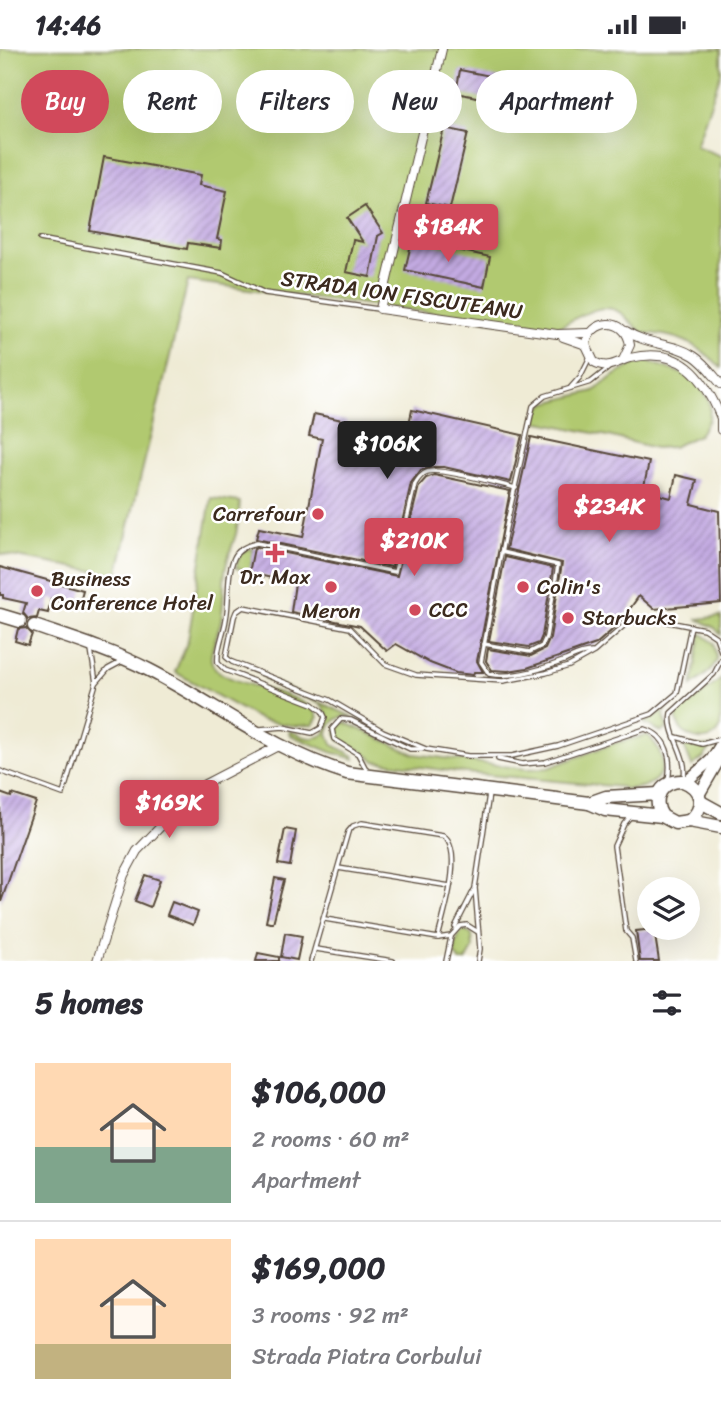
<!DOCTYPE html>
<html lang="en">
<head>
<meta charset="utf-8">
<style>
  :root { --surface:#fff; --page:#f2f2f3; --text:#2b2b33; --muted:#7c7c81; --line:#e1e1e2; --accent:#d1495b }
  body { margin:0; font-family:Sriracha,sans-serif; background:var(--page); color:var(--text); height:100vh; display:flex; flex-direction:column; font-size:26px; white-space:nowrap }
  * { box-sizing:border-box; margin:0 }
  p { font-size:23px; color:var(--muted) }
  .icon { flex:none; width:38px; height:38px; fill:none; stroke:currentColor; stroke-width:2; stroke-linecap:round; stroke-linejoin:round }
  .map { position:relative; height:912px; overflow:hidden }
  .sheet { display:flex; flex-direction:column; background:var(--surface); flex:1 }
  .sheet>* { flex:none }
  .top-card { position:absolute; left:21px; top:21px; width:679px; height:63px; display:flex; gap:14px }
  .controls { position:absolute; left:637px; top:828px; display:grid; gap:14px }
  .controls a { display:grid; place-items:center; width:63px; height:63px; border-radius:50%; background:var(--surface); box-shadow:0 7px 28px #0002; font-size:35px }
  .price { position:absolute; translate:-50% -60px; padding:0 16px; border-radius:7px; background:var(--accent); color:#fff; font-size:23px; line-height:46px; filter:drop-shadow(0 2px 4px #0008) }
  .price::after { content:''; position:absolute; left:50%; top:42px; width:21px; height:16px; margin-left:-10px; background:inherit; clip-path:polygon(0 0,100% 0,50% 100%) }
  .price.on { background:#222; color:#fff }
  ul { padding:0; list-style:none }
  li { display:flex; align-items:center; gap:21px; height:175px; padding:0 35px }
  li+li { border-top:2px solid var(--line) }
  li span { display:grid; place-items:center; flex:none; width:196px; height:140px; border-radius:0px; color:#555 }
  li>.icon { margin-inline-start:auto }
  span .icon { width:84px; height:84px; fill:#fffc; stroke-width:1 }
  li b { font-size:30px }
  h2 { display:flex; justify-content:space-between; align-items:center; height:84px; padding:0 35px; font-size:30px }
  .chip { padding:0 24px; border-radius:32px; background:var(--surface); box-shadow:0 7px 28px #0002; font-size:24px; line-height:63px }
  .chip.on { background:var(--accent); color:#fff }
  .status { display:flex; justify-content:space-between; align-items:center; height:49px; padding:0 35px; background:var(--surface); direction:ltr }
  .status svg { height:19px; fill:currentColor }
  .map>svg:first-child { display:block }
  .green { fill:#b1c96f; stroke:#767a46; stroke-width:2 }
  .building { fill:url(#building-hatch) }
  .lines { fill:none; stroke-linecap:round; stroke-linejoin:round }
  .service-casing { stroke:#564739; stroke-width:6 }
  .minor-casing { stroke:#564739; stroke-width:10 }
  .secondary-casing { stroke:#564739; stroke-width:13 }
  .primary-casing { stroke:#564739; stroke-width:15 }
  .service { stroke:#fff; stroke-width:3.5 }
  .minor { stroke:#fff; stroke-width:8 }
  .secondary { stroke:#fff; stroke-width:10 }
  .primary { stroke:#fff; stroke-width:12 }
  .poi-dot { fill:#d1495b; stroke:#fff; stroke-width:2.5 }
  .labels { text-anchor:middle; stroke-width:5; stroke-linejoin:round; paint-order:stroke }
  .street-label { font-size:21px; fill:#3b2a1e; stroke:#fff }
  .poi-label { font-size:21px; fill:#3b2a1e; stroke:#fff; text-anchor:start }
</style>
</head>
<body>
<div class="status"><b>14:46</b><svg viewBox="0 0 49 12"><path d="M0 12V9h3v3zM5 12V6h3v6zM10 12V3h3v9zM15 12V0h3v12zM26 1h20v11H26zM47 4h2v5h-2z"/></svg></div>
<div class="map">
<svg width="721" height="912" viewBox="0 0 721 912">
  <defs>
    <pattern id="building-hatch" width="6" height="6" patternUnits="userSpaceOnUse" patternTransform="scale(1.75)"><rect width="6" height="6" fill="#c3aae2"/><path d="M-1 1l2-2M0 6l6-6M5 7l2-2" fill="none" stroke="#a08bb7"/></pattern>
  </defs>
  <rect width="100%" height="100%" fill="#fff"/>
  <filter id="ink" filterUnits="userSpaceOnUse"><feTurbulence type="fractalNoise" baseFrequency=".0143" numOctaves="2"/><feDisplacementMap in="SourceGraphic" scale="14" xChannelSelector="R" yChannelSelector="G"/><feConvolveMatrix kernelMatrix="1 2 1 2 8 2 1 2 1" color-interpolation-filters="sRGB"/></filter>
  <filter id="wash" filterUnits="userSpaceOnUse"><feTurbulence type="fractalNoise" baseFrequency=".00686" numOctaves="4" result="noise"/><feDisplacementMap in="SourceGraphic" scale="28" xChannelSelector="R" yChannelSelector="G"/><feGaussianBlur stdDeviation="1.57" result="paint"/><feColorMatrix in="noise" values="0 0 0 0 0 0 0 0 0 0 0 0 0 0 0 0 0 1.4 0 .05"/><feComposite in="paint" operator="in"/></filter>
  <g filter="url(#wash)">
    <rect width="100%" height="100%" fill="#efebd5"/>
    <g class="green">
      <path d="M0,0H721V24L696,97L721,107V319C698,294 676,285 643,284C635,278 629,271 622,265C601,249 575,271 555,280L188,232L117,526L0,505Z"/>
      <path d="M639,313H650L696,330L709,351L710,358L709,371L699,386L673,398L655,399L608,387L535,372L540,360L546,354L594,342L612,328Z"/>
      <path d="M211,449L240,453C239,464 238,475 236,485C232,498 227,509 225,522C223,538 224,555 221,571C219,583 212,595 211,608C209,640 306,637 318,668L313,676L295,677L261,671L175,623L188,591Z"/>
      <path d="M248,500H254L250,522L236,519L240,505Z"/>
      <path d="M721,567V586L715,579L698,570Z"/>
      <path d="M701,584L714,594L717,611L710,622L692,637Z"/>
      <path d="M264,629L353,668C339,666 331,671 328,685L333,696L354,707L355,710L331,703L290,686L289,683L291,682C298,685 305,690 313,689C333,687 331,665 320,655Z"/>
      <path d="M721,630C721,642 721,671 720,680C709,701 673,687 677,665Z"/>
      <path d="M666,661L664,665L667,680L661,683L644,674Z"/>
      <path d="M344,673L414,705L526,720L548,719L615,694L648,686C674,714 663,740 624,740L622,738L466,724L375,712L359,700L340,692L336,685L337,679Z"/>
      <path d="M683,695L696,698L712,697L703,709L692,717Z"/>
      <path d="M465,882L472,886L473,900L466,912H460L455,906C455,897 456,891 461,883Z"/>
    </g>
    <g id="blocks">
      <g class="building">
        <path d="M460,21L531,35L527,58L456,44Z"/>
        <path d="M444,79L468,84L450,159L426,154Z"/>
        <path d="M104,108L201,126L199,136L227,142L217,190L222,191L221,199L188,194L187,200L90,182Z"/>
        <path d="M365,157L383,184L378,187L370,228L346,223L353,191L363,193L347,169Z"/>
        <path d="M412,191L490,208L484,238L405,221Z"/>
        <path d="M412,361L522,386L511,433L444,418H433L421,421L411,434L392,518L256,490L259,479L303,488L322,390L309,387L314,365L347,372L344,387L384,394L387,381L407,385Z"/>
        <path d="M531,388L649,413L643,442L652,444L671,449L676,426L697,431L691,455L719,462L721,554L654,560L639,547L619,575L596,595L527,619L508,622L492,621L486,612L488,600L531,607L545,600L550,589L562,514L506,500Z"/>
        <path d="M434,426L510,442L477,612L483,623H474L473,626L456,624L430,614L396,595L387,602L360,577L291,563L295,534L249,524L254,499L257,498L397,527L419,437L426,429Z"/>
        <path d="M505,508L553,519L542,587L539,594L529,598L489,592Z"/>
        <path d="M0,518L83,541L79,556L51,550L48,564L39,562L37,569L28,570L23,564L26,554L3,549V546H0Z"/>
        <path d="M26,579L32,585L28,596L15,592L18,580Z"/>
        <path d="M0,744L11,748L12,745L36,753L1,853Z"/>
        <path d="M285,780L296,782L290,817L278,815Z"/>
        <path d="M145,826L160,831L150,858L135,852Z"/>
        <path d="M275,829L284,831L273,874H270L266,873Z"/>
        <path d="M172,853L198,863L193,876L167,866Z"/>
        <path d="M654,880L659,912H640L636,882Z"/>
        <path d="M285,884L302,887L297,911L281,908Z"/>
        <path d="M258,904L279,908V912H256Z"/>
      </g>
    </g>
  </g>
  <g filter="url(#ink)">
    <use href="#blocks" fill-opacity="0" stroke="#564739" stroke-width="2"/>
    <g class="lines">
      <g class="service-casing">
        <g id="service">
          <path d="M40,190L222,224L265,244L378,260"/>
          <path d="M571,338L580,328L590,308"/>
          <path d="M691,577L677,644L652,665L558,697L512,707H468L426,700L383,682L330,651L232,613L226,608L234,568L236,563L243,558L350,579L385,615L416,626L503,632L546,624L569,617L594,603L627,574L648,569L704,580L716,588L721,602"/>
          <path d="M484,595L530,603L542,597L546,588L558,516L501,503"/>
          <path d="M592,603C582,603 575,607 566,611C543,620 513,630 489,625L481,613L506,478L533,357L545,347L591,333L610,318"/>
          <path d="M96,634L108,620L121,613"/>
          <path d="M260,680L283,678L312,684L321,679L325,668L322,662L313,655L225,621L218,614C216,600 224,585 226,570C230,551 226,527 234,509C238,500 248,496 257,494L395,523L415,435C418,430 421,425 427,423C440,418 499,435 516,439"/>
          <path d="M676,688L702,695L721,690"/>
          <path d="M498,710L522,715L545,713L645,680C668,687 672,710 668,732"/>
          <path d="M0,722L63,745L96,634L91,601"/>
          <path d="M367,722L358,705L334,690L332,680L341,670L351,671L410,700H422"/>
          <path d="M684,728C688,705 667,686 671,664L714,625L721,611"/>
          <path d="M630,768L624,775L614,797L626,882L632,889L636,912"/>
          <path d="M338,819L450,837"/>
          <path d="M325,870L438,889L451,887L460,877L467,876L478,883"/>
          <path d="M455,878L474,841"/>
          <path d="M316,900L393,912"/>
          <path d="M311,912L348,783L353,777L362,774L443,787C465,801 443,867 438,889"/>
          <path d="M446,912L451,888"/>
          <path d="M478,912L480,900L475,839L489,745"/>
        </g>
      </g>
      <g class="minor-casing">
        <g id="minor">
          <path d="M442,0L380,260L557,285L589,284"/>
          <path d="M626,282C648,297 673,293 694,307C705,314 713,326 721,335"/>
          <path d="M563,288L586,296"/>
          <path d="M623,311L630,296C626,267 590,269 586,296L594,313C609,321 616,313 630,309C681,297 704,327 721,369"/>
          <path d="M721,368V381"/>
          <path d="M97,912L124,826L137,802L192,745L205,735L278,697"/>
        </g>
      </g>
      <g class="secondary-casing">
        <g id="secondary">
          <path d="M686,733L711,711L721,695"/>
          <path d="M699,746L721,708"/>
        </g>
      </g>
      <g class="primary-casing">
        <g id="primary">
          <path d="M0,566L20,572"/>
          <path d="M34,577C73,590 112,602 149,621C219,657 270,700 347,724L589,754L605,761L662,767L675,774L689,772L721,778"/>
          <path d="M701,753L721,764"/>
          <path d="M589,754L606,748L659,745"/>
          <path d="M662,767C651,749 662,731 683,732C702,739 706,759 689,772"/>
        </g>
      </g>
      <use href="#service" class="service"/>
      <use href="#minor" class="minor"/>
      <use href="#secondary" class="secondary"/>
      <use href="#primary" class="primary"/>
    </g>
  </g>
  <g class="poi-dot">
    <circle cx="318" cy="465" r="7"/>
    <path d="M271.5 493.5h7v7h7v7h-7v7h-7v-7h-7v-7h7z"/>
    <circle cx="331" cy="538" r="7"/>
    <circle cx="523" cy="538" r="7"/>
    <circle cx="37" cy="542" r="7"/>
    <circle cx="415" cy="561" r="7"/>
    <circle cx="568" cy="569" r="7"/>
  </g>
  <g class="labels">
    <g class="street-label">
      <text transform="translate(402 246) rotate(8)" y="7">STRADA ION FISCUTEANU</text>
    </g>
    <g class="poi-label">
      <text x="304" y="472" text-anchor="end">Carrefour</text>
      <text x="275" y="535" text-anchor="middle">Dr. Max</text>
      <text x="51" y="537">Business<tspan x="51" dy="24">Conference Hotel</tspan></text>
      <text x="537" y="545">Colin's</text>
      <text x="429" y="568">CCC</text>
      <text x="331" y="569" text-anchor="middle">Meron</text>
      <text x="582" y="576">Starbucks</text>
    </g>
  </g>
</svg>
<div class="controls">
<a><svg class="icon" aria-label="layers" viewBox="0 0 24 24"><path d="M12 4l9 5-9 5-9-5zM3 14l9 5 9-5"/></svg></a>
</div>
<b class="price" style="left:448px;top:215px">$184K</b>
<b class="price on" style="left:387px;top:432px">$106K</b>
<b class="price" style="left:609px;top:495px">$234K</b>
<b class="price" style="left:414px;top:529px">$210K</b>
<b class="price" style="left:169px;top:791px">$169K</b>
<div class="top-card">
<a class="chip on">Buy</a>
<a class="chip">Rent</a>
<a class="chip">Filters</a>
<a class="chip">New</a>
<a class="chip">Apartment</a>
</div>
</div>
<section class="sheet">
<h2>5 homes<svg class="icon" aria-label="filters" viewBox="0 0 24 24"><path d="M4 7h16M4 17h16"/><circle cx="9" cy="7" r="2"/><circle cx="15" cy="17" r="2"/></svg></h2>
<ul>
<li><span style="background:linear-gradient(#ffd9b3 60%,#7fa58c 0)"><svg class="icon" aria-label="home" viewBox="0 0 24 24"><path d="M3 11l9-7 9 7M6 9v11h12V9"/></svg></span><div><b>$106,000</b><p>2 rooms · 60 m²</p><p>Apartment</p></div></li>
<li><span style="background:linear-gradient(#ffd9b3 75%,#c2b280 0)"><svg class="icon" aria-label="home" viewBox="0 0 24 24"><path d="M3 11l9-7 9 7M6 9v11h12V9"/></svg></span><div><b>$169,000</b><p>3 rooms · 92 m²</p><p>Strada Piatra Corbului</p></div></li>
</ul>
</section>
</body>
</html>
